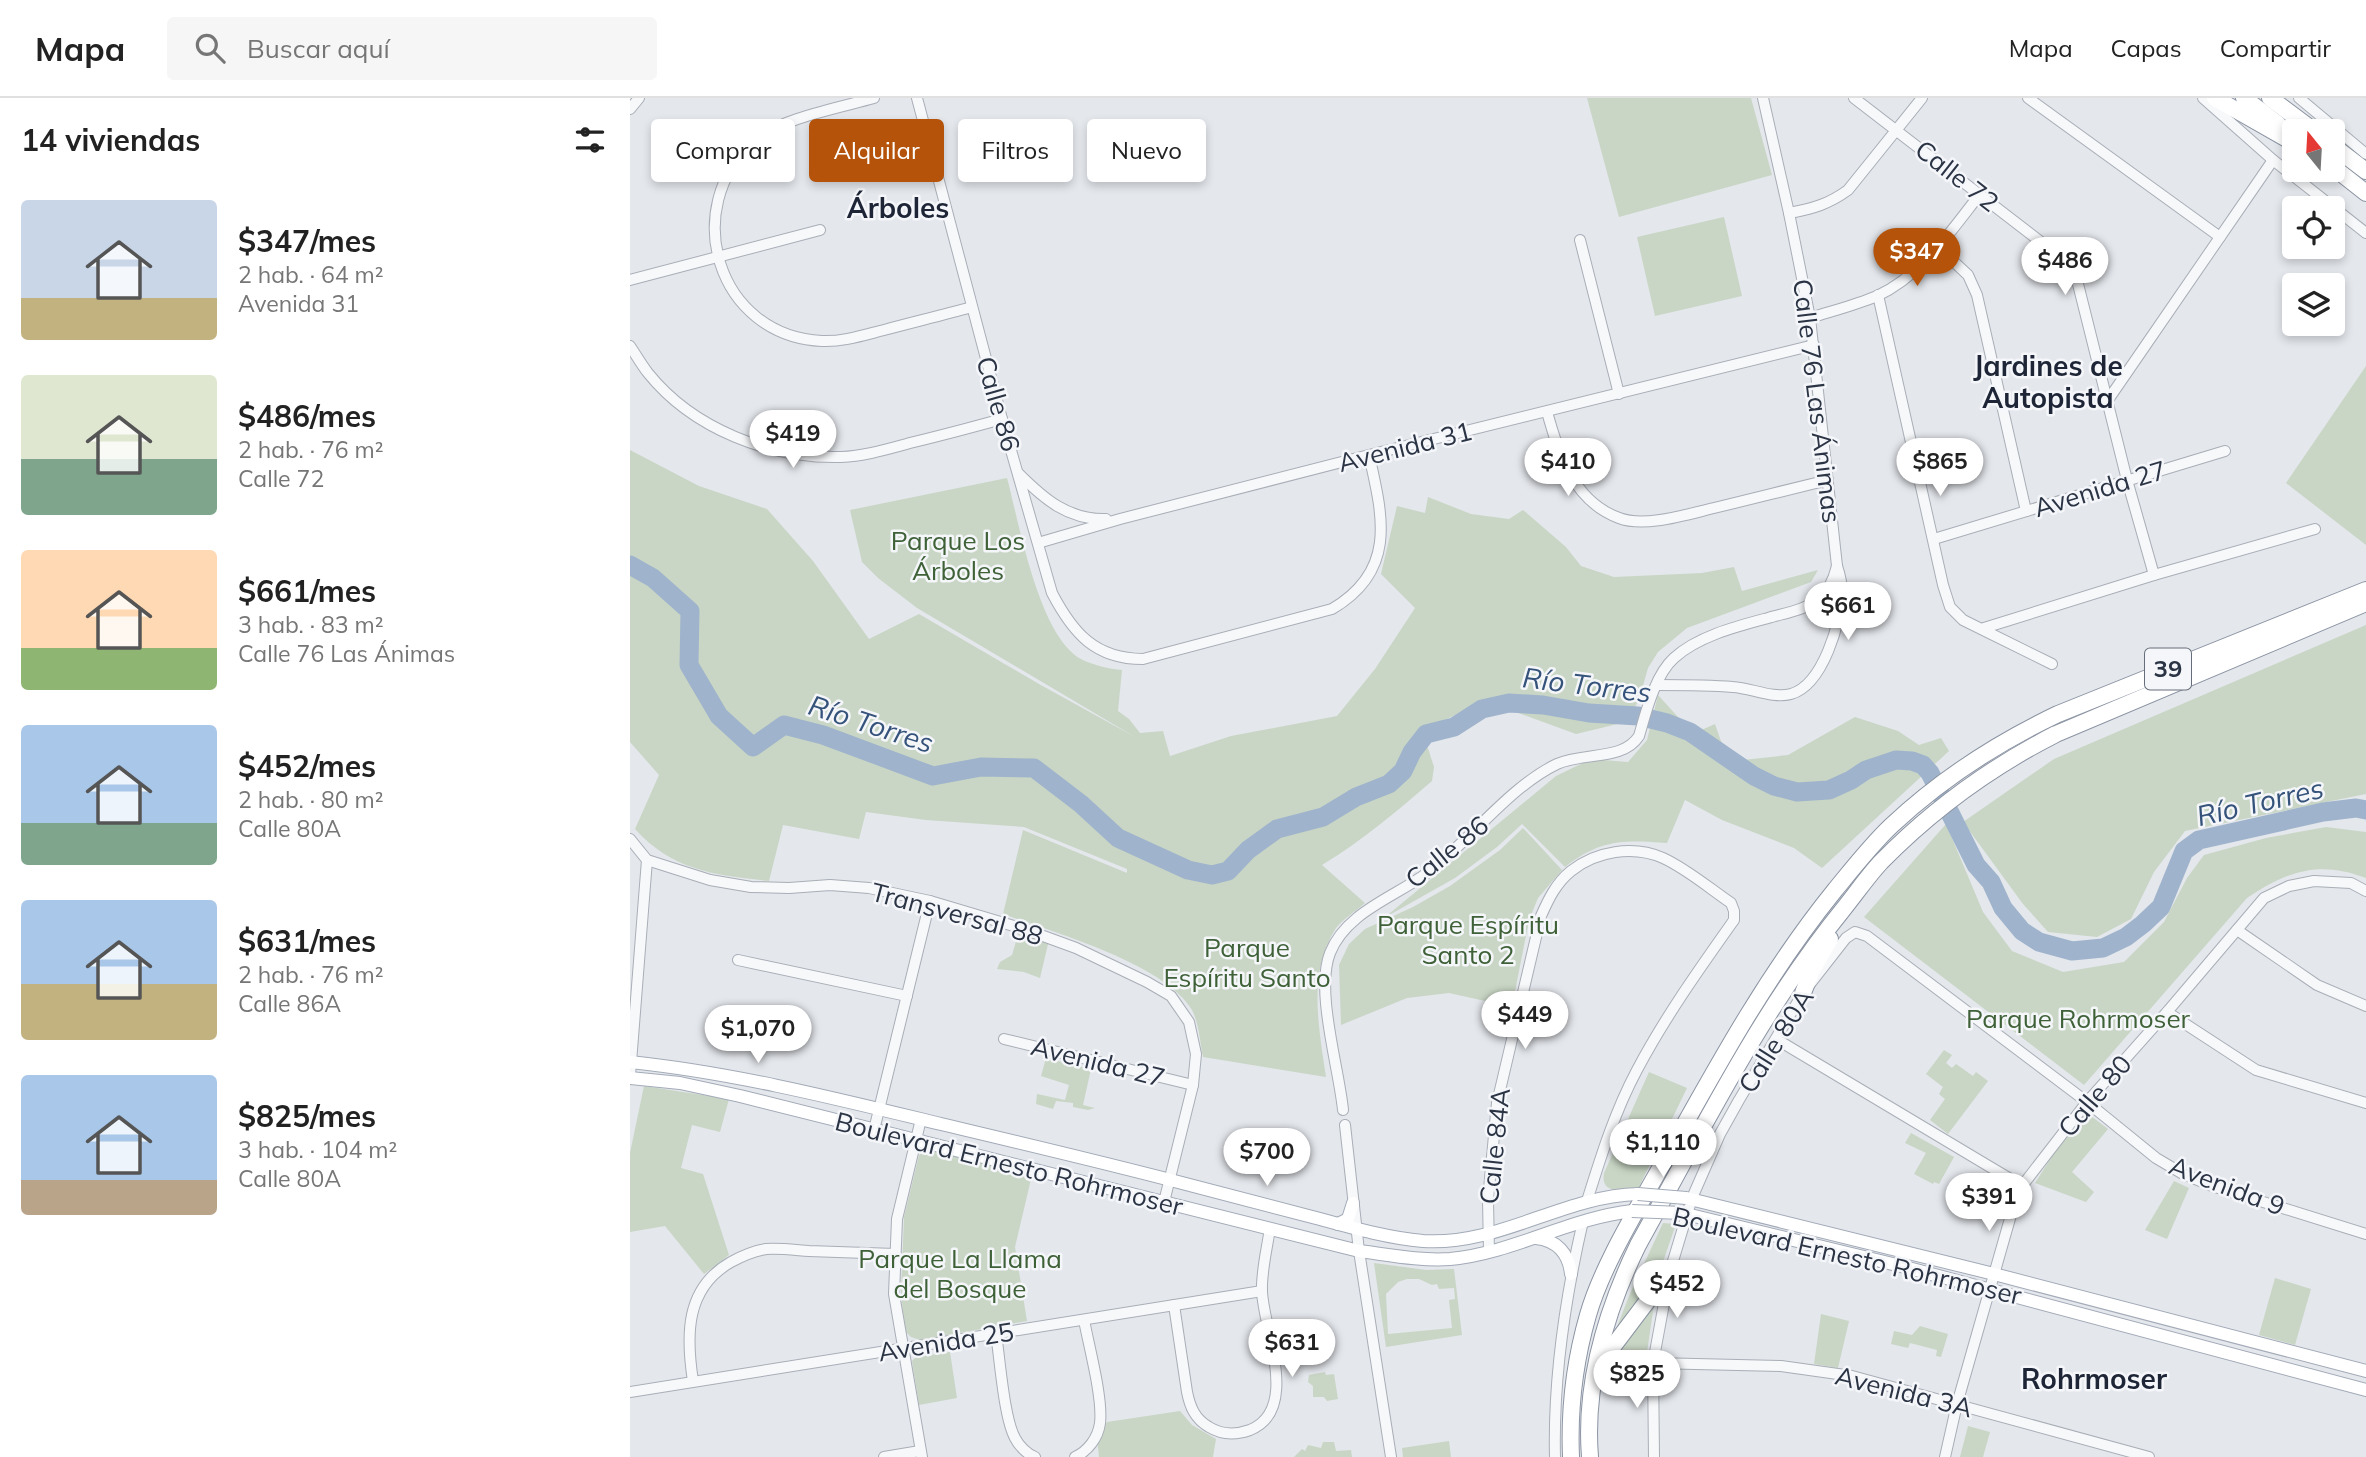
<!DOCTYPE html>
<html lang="es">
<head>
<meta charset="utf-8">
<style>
  :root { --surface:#fff; --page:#f6f6f6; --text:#222; --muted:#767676; --line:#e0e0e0; --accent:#b45309 }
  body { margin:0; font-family:Mulish,sans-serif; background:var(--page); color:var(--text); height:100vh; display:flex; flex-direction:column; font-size:26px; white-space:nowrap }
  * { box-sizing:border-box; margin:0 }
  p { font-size:23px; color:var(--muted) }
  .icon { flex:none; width:38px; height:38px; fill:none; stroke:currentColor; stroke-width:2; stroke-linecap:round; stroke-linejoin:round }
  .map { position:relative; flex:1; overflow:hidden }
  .drawer { display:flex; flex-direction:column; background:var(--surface); width:630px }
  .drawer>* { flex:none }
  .hud { position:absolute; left:21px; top:21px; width:665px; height:63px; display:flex; gap:14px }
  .needle { width:46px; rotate:342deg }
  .controls { position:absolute; left:1652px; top:21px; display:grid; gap:14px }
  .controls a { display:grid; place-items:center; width:63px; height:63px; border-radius:7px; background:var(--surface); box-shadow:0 4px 10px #0003; font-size:35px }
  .price { position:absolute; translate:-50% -60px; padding:0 16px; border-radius:24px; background:#fff; color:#222; font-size:23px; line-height:46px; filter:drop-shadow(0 2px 4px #0008) }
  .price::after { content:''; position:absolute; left:50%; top:42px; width:21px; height:16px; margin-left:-10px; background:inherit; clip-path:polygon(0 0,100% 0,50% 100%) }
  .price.on { background:var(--accent); color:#fff }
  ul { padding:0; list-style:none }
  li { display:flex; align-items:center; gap:21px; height:175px; padding:0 21px }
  li span { display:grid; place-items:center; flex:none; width:196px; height:140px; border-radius:7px; color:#555 }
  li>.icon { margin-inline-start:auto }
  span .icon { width:84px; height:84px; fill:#fffc; stroke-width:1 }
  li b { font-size:30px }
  h2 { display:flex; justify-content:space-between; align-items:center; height:84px; padding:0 21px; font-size:30px }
  .chip { padding:0 24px; border-radius:7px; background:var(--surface); box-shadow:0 4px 10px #0003; font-size:24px; line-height:63px }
  .chip.on { background:var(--accent); color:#fff }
  header { display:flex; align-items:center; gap:42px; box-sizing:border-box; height:98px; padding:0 35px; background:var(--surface); border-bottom:2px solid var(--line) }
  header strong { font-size:33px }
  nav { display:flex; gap:38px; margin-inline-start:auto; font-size:24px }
  .search { width:490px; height:63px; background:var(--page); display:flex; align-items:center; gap:18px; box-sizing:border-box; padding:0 24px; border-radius:7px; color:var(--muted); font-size:26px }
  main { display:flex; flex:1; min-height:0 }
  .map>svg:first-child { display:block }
  .green { fill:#c9d6c5; fill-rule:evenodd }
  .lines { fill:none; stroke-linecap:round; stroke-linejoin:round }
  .river { stroke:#9fb4cc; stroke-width:19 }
  .minor-casing { stroke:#a9aeb7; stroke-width:12 }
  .major-casing { stroke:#a3abb8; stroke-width:14 }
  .highway-casing { stroke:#8b94a3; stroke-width:18 }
  .minor { stroke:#f7f8fa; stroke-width:10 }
  .major { stroke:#fff; stroke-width:12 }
  .highway { stroke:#fff; stroke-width:16 }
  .major-bridge-casing { stroke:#a3abb8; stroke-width:14; stroke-linecap:butt }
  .major-bridge { stroke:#fff; stroke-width:12 }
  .labels { text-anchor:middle; stroke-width:5; stroke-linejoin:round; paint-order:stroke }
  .shield { fill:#f4f6f9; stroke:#676e7b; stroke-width:2 }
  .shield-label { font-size:24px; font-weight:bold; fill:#2b3445 }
  .street-label { font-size:26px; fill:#2b3445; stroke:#f4f6f9 }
  .park-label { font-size:26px; fill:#3f6138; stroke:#f4f6f9 }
  .neighbourhood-label { font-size:28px; font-weight:bold; fill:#1d2536; stroke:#f4f6f9 }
  .water-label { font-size:28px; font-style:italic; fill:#34527a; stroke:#f4f6f9 }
</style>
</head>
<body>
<header>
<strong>Mapa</strong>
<div class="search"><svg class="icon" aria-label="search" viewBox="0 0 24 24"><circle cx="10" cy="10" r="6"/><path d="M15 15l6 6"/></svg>Buscar aquí</div>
<nav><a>Mapa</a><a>Capas</a><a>Compartir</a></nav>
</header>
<main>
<section class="drawer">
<h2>14 viviendas<svg class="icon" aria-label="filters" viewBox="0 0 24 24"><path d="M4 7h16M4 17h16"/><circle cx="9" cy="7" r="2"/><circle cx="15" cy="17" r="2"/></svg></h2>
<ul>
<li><span style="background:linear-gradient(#c9d6e8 70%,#c2b280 0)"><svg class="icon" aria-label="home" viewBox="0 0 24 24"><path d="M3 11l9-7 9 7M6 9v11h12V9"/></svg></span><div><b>$347/mes</b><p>2 hab. · 64 m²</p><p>Avenida 31</p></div></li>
<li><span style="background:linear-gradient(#dfe7d0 60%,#7fa58c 0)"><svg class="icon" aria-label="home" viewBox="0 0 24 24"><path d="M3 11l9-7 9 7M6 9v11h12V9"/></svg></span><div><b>$486/mes</b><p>2 hab. · 76 m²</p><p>Calle 72</p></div></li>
<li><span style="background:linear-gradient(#ffd9b3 70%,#8fb573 0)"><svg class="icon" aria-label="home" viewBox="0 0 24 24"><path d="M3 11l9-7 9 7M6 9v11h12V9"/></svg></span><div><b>$661/mes</b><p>3 hab. · 83 m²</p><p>Calle 76 Las Ánimas</p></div></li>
<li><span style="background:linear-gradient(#a9c7e8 70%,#7fa58c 0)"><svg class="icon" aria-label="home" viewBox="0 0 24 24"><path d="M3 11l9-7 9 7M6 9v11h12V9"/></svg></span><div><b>$452/mes</b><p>2 hab. · 80 m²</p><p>Calle 80A</p></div></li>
<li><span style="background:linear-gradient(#a9c7e8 60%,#c2b280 0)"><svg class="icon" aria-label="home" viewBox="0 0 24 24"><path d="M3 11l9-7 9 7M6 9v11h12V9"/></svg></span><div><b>$631/mes</b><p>2 hab. · 76 m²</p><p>Calle 86A</p></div></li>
<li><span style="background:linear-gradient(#a9c7e8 75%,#b9a48a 0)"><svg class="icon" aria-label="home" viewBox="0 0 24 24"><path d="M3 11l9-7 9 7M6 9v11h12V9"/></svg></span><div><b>$825/mes</b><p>3 hab. · 104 m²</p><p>Calle 80A</p></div></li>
</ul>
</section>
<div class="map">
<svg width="1736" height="1359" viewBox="0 0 1736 1359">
  <rect width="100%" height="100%" fill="#e4e7ec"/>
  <g class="green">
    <path d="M957,0H1121L1142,77L989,119Z"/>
    <path d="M1094,119L1112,198L1025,218L1007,139Z"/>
    <path d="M1736,268V447L1656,385Z"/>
    <path d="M0,352L69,388L137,411L183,463L239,541L289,516L409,586L505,639L287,510L248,480L232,464L220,412L377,380C389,425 409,538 451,561C462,567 480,571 492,572L488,613L499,621L510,635L533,633L540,658L601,638L707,618L745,571L785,510L751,476L767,408L795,415L798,399L841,416L879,421L893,412L936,449L951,468L984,479L1072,475L1104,469L1112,493L1188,472L1181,484L1057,530L1028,554L1018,570L1009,602L996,624L946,636L883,613L850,606L808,625L796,644L804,669L802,683C767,713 732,743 692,767L735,805C726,813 713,821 706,830C677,874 689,931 696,979L573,959C570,945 569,925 562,912C535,866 423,834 373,816L393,732L497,775V771L394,729L296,722L236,714L229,741L153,727L139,783C85,777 43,773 5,731L29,677L0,644Z"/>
    <path d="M1736,527V696L1555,733L1524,774L1501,821L1467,839L1418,834L1393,806L1333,724L1424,661Z"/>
    <path d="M1028,597L1048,619L1069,633L1085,626L1093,649L1113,662L1158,657L1225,619L1268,633L1289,647L1311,640L1319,653L1192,770L1164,750L1092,722L1055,702L1037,745C993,742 971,741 935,769L892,726L867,749L825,780L754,820L926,678L961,661L998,664L1017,642Z"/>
    <path d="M1316,726L1353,814L1382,853L1433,874L1494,864L1534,824L1557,780L1574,757L1636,740L1696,729L1736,734V780C1689,762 1657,773 1617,800L1454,987L1234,819Z"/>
    <path d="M893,730L932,772L908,800L899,822L882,909L819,895L777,900L711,927L709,867L719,846L735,831L783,809L820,788L870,752Z"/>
    <path d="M389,833L419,842L410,880L394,874L367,871L370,864L382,857Z"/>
    <path d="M1314,952L1322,957L1316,965L1322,970L1326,966L1343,978L1346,974L1358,983L1318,1036L1300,1022L1315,1001L1309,996L1313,989L1296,976Z"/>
    <path d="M416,960L461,971L453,1007L465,1010L458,1012L443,1009V1005L426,1003L423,1011L406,1006L407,996L435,1002L439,987L411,978Z"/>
    <path d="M1019,974L1057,990L1008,1091C993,1092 970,1097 974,1075Z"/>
    <path d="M14,988L99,1001L90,1034L62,1027L51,1070L73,1076L99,1157L74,1176L35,1128L0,1134V1055Z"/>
    <path d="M1457,1015L1478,1031L1442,1074L1464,1094L1456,1104L1405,1085L1426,1052Z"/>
    <path d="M1281,1035L1324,1059L1309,1086L1304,1084L1303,1086L1284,1076L1296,1055L1275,1045Z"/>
    <path d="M296,1051L402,1077L385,1149L397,1223L290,1242L281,1239L275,1233L271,1195L274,1119L289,1057Z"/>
    <path d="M1544,1083L1559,1090L1537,1141L1515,1132Z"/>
    <path d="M1033,1125L1046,1126L1025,1187L980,1247L999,1198Z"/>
    <path d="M744,1165L796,1172L824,1171L832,1237L756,1249ZM777,1181H789L802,1187L807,1186L809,1191L824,1190L825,1201L819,1202L822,1230L758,1236L756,1196L768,1184Z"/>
    <path d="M1645,1180L1681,1191L1665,1247L1629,1237Z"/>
    <path d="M1024,1206L1014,1275L977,1270Z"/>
    <path d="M1191,1216L1219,1223L1208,1270L1184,1266Z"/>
    <path d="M1290,1228L1318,1236L1311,1259L1306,1258L1307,1252L1280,1245L1278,1250L1261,1246L1264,1233L1282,1237Z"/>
    <path d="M320,1254L327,1300L289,1307L282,1263L286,1259Z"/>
    <path d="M695,1274L696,1277L704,1276L708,1301L697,1303L694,1299H683V1288L678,1284L679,1277Z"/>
    <path d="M550,1313L562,1327L586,1341L583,1359H469L467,1340L477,1324Z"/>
    <path d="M1338,1328L1360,1334L1353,1359H1330Z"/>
    <path d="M819,1343L821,1359H773L772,1350Z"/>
    <path d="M693,1344H704L706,1353L721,1352L722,1359H664L672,1351L675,1353L678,1347L691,1350Z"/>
  </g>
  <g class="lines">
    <path class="river" d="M0,467L23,480L60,513L59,567L89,618L123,649L154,627L193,637L303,678L351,669L404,670L451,706L488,740L558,772L582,777L598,773L618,752L647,731L693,719L726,699L759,686L773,673L782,654L796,636L824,629L852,611L879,605L913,607L959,615L1008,618L1037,625L1060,634L1124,678L1144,688L1167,694L1199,692L1221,682L1236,672L1266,662L1282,663L1293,667L1300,675L1346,767L1361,784L1373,810L1392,833L1409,844L1442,853L1473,850L1496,839L1513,826L1531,809L1554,753L1569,742L1693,714L1726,710L1736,712"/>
    <g class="minor-casing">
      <g id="minor">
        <path d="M244,0C212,9 148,21 124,43C49,110 87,238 192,243C212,244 234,237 254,232C284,224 313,217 342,209"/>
        <path d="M287,0L372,321L422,495C443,535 465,561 513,561L702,511C767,473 753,419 739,357"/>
        <path d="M1224,0L1433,161L1446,178L1497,382L1524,477"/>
        <path d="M1398,0L1590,139"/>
        <path d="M1573,0L1643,62L1736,135"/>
        <path d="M1669,0L1736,56"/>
        <path d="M0,11L9,0"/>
        <path d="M1159,115C1182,111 1199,106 1218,92L1292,0"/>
        <path d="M950,142L989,296"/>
        <path d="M1308,149L1338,177L1347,197L1396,413"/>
        <path d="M0,182L190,132"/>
        <path d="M1248,197L1313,487L1320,509L1333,522L1422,566"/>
        <path d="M1180,220C1202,213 1226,207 1247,198C1291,178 1321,133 1350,96"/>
        <path d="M0,248C6,257 11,266 18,275C63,331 140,361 211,359C236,358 261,350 284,344C313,337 343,329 372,321"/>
        <path d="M1478,302L1643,62"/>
        <path d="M917,314C929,356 943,403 989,420C1015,430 1058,416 1084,410C1122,401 1160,391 1198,382"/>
        <path d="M388,375C414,401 438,422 476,421"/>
        <path d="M1304,441L1595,353"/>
        <path d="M408,445L490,421L739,357L1184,247"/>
        <path d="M1354,530L1524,477L1685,431"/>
        <path d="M1027,587C1052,587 1078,587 1103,589C1121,590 1143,601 1161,596C1193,587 1211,524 1212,495C1212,486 1210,477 1207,468L1180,220L1159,115L1133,0"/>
        <path d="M0,741L17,762L80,782L121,789L159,790L200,787L239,790L300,803L394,831L446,850L517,884L541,898L559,924L566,956L563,987L534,1104"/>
        <path d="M1607,832L1687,887L1736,908"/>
        <path d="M108,862L277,898"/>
        <path d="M1537,914L1626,972L1736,1005"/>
        <path d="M374,941L563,987"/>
        <path d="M1146,941L1392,1088"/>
        <path d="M0,977L17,762"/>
        <path d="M713,1012C709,970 685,893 700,855C716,814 765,799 797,775C840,743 879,689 927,666C954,654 993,663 1009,638C1016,614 1025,577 1044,560C1068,538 1108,528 1138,520C1155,515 1175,512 1189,501C1199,493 1204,480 1207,468"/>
        <path d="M291,1021L267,1121L264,1196L292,1359"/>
        <path d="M715,1027L729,1153L761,1359"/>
        <path d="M244,1032L300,803"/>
        <path d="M859,1154L858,1102L867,1005L911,818C918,802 926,785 941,773C966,753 1003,747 1033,760C1057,771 1079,790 1101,805L1104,813V822C1070,870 1035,919 1007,972C985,1013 971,1058 957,1103"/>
        <path d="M544,1207L557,1294C560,1309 565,1321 579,1329C592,1337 606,1337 620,1332C670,1312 634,1233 632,1194C631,1174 637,1151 640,1130"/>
        <path d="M366,1236C370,1262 374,1320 385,1340C389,1348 397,1356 405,1359"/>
        <path d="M1023,1265L1151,1268L1222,1278L1519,1359"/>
        <path d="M63,1283C56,1238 55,1190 101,1164C112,1158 123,1153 136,1151C149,1150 165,1152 179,1153C207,1154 236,1155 265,1156"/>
        <path d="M0,1294L632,1193"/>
        <path d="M254,1359L290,1353"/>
        <path d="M445,1359C458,1353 468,1340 470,1325C473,1300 459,1249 454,1222"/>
        <path d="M925,1359C923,1279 935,1201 953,1123"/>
        <path d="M1024,1359L1023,1265L1040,1173L1062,1100L1090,1036L1109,1002L1173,895L1216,840L1225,834L1237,838L1457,1004L1526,1060L1553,1076L1582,1088L1736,1136"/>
        <path d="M1315,1359L1327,1306L1385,1103L1392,1088L1457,1004L1537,914L1634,800L1659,788L1684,783L1721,785L1736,793"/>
      </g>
    </g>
    <g class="major-casing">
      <g id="major">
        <path d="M0,964C105,975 208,1001 311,1026C391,1045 472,1064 552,1085C598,1097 644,1109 690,1121C723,1130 759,1140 793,1143C869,1148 933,1098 1008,1096"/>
        <path d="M0,980L50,985L110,998L729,1153C760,1157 790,1163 820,1161C883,1155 940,1120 1002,1113"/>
        <path d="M1056,1100L1364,1176L1736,1273"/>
        <path d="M1052,1115L1271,1168L1736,1292"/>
        <path d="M708,1126L718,1121L723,1105"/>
        <path d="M906,1140C927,1142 939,1156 941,1176"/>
      </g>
    </g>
    <g class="highway-casing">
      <g id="highway">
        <path d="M1585,0L1664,45"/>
        <path d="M1614,0L1648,26"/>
        <path d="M1640,0L1684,33"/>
        <path d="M1703,48L1736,73"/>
        <path d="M1703,69L1736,95"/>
        <path d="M1173,895L1181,874L1200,841"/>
        <path d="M969,1267L1040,1173"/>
        <path d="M941,1359C939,1312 945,1262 958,1217C972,1168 1008,1110 1033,1065C1086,970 1137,876 1205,792C1223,770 1241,747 1261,728C1311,681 1367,645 1428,616L1736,492"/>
        <path d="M960,1359C954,1285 976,1213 1008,1147C1072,1032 1131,912 1215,809C1227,794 1238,778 1251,764C1302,712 1361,669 1426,636L1736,505"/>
      </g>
    </g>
    <use href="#minor" class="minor"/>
    <use href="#major" class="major"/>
    <use href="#highway" class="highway"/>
    <g class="major-bridge-casing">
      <g id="major-bridge">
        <path d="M1008,1096L1056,1100"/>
        <path d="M1002,1113L1052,1115"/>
      </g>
    </g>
    <use href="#major-bridge" class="major-bridge"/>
  </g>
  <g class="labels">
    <rect class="shield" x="1515" y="550.5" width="46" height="41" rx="5"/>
    <g class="shield-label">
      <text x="1538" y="579">39</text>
    </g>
    <g class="street-label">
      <text transform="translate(1327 78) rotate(38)" y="9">Calle 72</text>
      <text transform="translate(1187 303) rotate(83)" y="9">Calle 76 Las Ánimas</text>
      <text transform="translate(368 306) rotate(74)" y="9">Calle 86</text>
      <text transform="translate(775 349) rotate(-14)" y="9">Avenida 31</text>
      <text transform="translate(1470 391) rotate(-17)" y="9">Avenida 27</text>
      <text transform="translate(817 754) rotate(-39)" y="9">Calle 86</text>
      <text transform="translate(327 816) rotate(15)" y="9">Transversal 88</text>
      <text transform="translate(1146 943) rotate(-58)" y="9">Calle 80A</text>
      <text transform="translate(468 964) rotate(14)" y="9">Avenida 27</text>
      <text transform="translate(1465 998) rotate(-50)" y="9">Calle 80</text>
      <text transform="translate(865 1048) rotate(-84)" y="9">Calle 84A</text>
      <text transform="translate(379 1066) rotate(14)" y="9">Boulevard Ernesto Rohrmoser</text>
      <text transform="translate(1597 1088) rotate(21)" y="9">Avenida 9</text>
      <text transform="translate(1217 1158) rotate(13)" y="9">Boulevard Ernesto Rohrmoser</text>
      <text transform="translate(316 1244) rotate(-9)" y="9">Avenida 25</text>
      <text transform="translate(1274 1294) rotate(14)" y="9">Avenida 3A</text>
    </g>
    <g class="park-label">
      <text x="328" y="452">Parque Los<tspan x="328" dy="30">Árboles</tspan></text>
      <text x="838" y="836">Parque Espíritu<tspan x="838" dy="30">Santo 2</tspan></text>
      <text x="617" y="859">Parque<tspan x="617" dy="30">Espíritu Santo</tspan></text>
      <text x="1448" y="930">Parque Rohrmoser</text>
      <text x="330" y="1170">Parque La Llama<tspan x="330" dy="30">del Bosque</tspan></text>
    </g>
    <g class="neighbourhood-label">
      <text x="268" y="120">Árboles</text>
      <text x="1418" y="278">Jardines de<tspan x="1418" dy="32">Autopista</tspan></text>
      <text x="1464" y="1291">Rohrmoser</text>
    </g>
    <g class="water-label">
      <text transform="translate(957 587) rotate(7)" y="10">Río Torres</text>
      <text transform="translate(241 626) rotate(18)" y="10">Río Torres</text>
      <text transform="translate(1630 704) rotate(-13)" y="10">Río Torres</text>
    </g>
  </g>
</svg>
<div class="controls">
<a><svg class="needle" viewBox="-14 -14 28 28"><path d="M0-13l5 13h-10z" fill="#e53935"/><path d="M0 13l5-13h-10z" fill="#767676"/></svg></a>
<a><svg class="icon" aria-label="locate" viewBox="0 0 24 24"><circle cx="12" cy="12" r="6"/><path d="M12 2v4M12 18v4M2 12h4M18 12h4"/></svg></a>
<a><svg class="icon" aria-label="layers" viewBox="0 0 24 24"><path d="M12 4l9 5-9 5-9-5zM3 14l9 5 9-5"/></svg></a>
</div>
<b class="price on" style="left:1287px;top:190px">$347</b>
<b class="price" style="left:1435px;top:199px">$486</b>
<b class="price" style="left:163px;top:372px">$419</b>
<b class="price" style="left:938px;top:400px">$410</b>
<b class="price" style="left:1310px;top:400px">$865</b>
<b class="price" style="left:1218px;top:544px">$661</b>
<b class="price" style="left:895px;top:953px">$449</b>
<b class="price" style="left:128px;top:967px">$1,070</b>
<b class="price" style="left:1033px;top:1081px">$1,110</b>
<b class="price" style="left:637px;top:1090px">$700</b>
<b class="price" style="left:1359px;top:1135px">$391</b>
<b class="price" style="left:1047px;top:1222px">$452</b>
<b class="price" style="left:662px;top:1281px">$631</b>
<b class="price" style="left:1007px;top:1312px">$825</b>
<div class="hud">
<a class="chip">Comprar</a>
<a class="chip on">Alquilar</a>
<a class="chip">Filtros</a>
<a class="chip">Nuevo</a>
</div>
</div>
</main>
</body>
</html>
